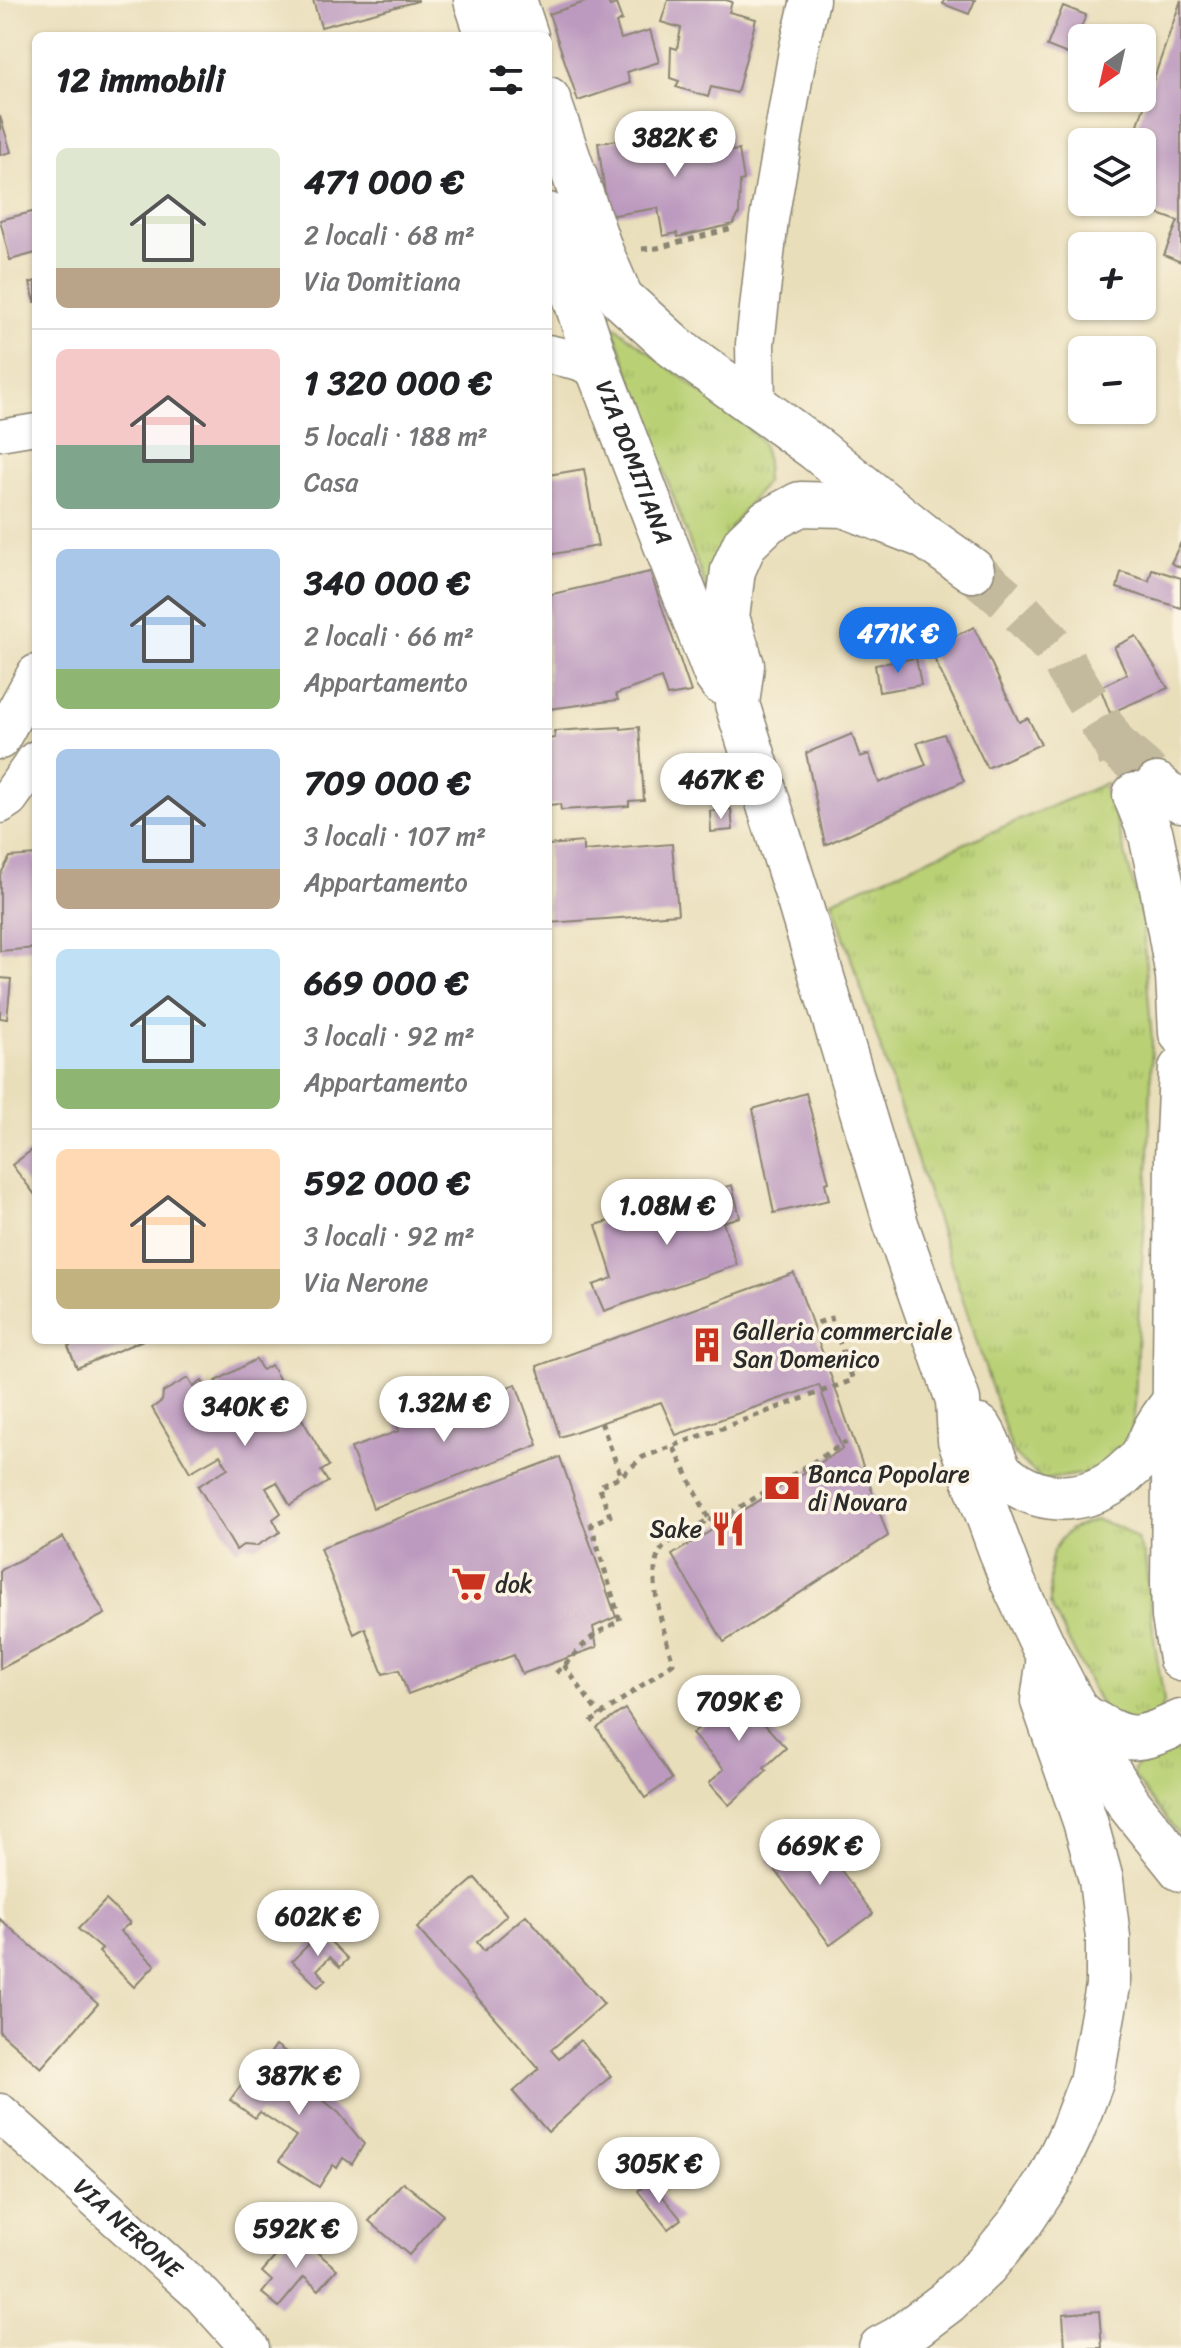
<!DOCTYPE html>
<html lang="it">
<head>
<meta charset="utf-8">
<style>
  :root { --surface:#fff; --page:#f6f6f6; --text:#202124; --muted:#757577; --line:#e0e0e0; --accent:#1a73e8 }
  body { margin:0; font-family:Sriracha,sans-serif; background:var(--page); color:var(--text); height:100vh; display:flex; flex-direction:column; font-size:30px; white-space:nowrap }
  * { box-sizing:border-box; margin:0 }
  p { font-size:26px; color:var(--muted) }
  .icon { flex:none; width:44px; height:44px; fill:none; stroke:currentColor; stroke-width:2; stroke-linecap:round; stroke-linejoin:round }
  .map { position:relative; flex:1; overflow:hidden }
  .panel { position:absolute; left:32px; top:32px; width:520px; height:1312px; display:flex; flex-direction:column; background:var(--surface); border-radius:12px; box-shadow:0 2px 6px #0004 }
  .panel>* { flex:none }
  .needle { width:52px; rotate:214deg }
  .controls { position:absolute; left:1068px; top:24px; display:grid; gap:16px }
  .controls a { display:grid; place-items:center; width:88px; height:88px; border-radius:12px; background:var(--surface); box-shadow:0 2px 6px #0004; font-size:40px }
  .price { position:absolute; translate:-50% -68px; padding:0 18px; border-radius:28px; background:#fff; color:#222; font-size:26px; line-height:52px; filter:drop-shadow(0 2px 4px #0008) }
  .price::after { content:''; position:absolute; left:50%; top:48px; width:24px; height:18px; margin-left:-12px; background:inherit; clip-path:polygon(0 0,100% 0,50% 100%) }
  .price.on { background:var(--accent); color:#fff }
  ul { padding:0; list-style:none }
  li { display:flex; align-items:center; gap:24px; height:200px; padding:0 24px }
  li+li { border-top:2px solid var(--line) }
  li span { display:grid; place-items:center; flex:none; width:224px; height:160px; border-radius:12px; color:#555 }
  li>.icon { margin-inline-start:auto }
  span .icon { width:96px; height:96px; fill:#fffc; stroke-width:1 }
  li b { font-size:34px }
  h2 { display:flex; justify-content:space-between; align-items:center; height:96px; padding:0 24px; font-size:34px }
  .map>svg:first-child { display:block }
  .grass { fill:url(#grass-tufts); stroke:#727e50; stroke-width:2 }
  .building { fill:#bc9abf }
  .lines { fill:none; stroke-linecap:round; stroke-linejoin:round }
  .secondary-tunnel { stroke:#c3ba9d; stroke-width:44; stroke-dasharray:44 22; stroke-linecap:butt }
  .primary-tunnel { stroke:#c3ba9d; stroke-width:44; stroke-dasharray:44 22; stroke-linecap:butt }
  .minor-casing { stroke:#8a8472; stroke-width:33 }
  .tertiary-casing { stroke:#8a8472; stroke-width:41 }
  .secondary-casing { stroke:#8a8472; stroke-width:47 }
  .primary-casing { stroke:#8a8472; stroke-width:47 }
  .motorway-casing { stroke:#8a8472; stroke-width:47 }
  .path { stroke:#8a8472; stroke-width:5; stroke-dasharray:6 6; stroke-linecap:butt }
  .minor { stroke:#fff; stroke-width:30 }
  .tertiary { stroke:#fff; stroke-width:38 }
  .secondary { stroke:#fff; stroke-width:44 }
  .primary { stroke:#fff; stroke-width:44 }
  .motorway { stroke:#fff; stroke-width:44 }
  .labels { text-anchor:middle; stroke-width:7; stroke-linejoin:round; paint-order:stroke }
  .street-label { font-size:24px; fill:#2b2b2b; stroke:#fcf5e5 }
  .poi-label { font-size:24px; fill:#2b2b2b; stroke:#fcf5e5; text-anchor:start }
</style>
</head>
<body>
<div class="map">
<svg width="1181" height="2348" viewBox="0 0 1181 2348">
  <defs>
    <pattern id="grass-tufts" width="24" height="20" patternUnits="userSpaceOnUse" patternTransform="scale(2)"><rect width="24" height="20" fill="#b9d075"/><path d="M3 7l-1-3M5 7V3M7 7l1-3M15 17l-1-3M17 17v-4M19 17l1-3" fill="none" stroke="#9fb365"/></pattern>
  </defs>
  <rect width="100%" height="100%" fill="#fcf5e5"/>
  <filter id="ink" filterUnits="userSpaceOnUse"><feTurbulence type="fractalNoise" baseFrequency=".0125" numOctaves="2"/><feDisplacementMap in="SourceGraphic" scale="16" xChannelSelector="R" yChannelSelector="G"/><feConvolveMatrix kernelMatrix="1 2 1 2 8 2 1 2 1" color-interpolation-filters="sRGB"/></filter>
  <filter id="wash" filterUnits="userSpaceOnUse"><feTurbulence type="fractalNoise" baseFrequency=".006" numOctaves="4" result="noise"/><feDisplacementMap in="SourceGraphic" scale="32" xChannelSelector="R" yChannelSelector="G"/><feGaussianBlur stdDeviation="1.8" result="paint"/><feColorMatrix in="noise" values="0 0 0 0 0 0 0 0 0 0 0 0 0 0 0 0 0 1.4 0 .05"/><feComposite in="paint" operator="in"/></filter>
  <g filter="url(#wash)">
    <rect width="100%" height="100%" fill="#e9deba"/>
    <g class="grass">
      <path d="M612,324L747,427L762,443L767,462L765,483L732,526L709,597Z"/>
      <path d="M1106,783L1142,917L1152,1041L1149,1158L1138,1323L1135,1406L1132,1430L1124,1451L1106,1470L1043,1480L1013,1453L832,900Z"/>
      <path d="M1096,1520L1119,1527L1137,1539L1145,1558L1154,1638L1164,1701L1161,1713L1131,1726L1104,1712L1050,1604V1565L1053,1551L1061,1539L1070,1529Z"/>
      <path d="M1168,1749L1178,1751L1181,1761V1837L1133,1776C1133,1758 1154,1755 1168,1749Z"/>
    </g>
    <g id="blocks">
      <g class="building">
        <path d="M313,0H418V1L321,27Z"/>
        <path d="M591,0H602L608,2L610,6L616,4L622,20L616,23L621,39L650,30L659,62L627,72L630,83L578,101L549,14Z"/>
        <path d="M668,0H726L732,2L729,12L756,19L737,93L711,87L708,97L676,87L679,81L670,78L671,47L677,49L681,28L661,22Z"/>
        <path d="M944,0H975L969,14L943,4Z"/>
        <path d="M1181,0V262L1164,255L1178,221L1125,202H1142V142H1132Z"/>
        <path d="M1063,6L1086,15L1070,55L1047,46Z"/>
        <path d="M0,116L11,152L0,155Z"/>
        <path d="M695,128L696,133L729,130L731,151L739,150L744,180L740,181L739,214L733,224L678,237L677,233L663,236L658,208L608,216L598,143Z"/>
        <path d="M36,211V253L10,260L0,220Z"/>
        <path d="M36,281V302H35L30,283Z"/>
        <path d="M584,469L598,546L548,555V475Z"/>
        <path d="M1181,542V568L1171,563Z"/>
        <path d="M1152,569L1181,578V608L1117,588L1121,572L1149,581Z"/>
        <path d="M650,572L691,692L667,696L661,678L616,694L618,700L548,709V595Z"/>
        <path d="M974,627L1019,722L1028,718L1041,744L987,768L929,648Z"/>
        <path d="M1136,636L1168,688L1110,713L1100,687L1127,674L1114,647Z"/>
        <path d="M916,658L921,685L879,692L875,665Z"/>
        <path d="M621,727V729L639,727L644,800L629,801V806L561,810L560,804L548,805V739L555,738L554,731Z"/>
        <path d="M852,734L860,757L869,754L879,783L926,765L917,743L944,734L964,781L825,845L806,753Z"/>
        <path d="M731,809L733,830L711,832L710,811Z"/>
        <path d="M583,842V851L672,844L678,914L548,923V845Z"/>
        <path d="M36,855V948L0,951V875L10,857Z"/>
        <path d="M0,978L11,979L7,1019L0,1018Z"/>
        <path d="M806,1093L829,1182L825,1183L829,1200L774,1213L753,1109Z"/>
        <path d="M36,1147V1196L12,1165Z"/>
        <path d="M732,1185L740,1217L723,1222L737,1265L604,1311L593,1285L613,1278L596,1225Z"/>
        <path d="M794,1273L888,1536L724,1642L672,1555L842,1449L819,1385L676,1435L661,1402L560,1437L537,1366Z"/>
        <path d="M84,1340H143L77,1368L68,1346Z"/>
        <path d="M256,1359L262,1370L271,1365L329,1466L321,1471L328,1482L290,1505L277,1482L266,1488L281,1513L273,1519L280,1532L256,1546L243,1545L236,1550L198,1486L228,1468L220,1455L190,1472L152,1408L162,1401L163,1392L188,1378L193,1387L202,1381L220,1413L232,1406L216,1381Z"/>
        <path d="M516,1384L538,1445L373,1508L351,1448L399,1431L395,1420L460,1397L463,1403Z"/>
        <path d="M560,1457L616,1617L593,1627L597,1647L522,1674L514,1655L408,1694L399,1670L383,1674L365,1628L354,1634L320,1548Z"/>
        <path d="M63,1537L105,1614L0,1669V1570Z"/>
        <path d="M750,1686L767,1705L756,1715L786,1748L764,1768L767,1771L729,1805L709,1783L724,1769L692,1734L718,1710L715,1708L733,1691L738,1697Z"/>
        <path d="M625,1709L672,1779L645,1798L597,1728Z"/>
        <path d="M811,1829L873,1914L830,1945L768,1860Z"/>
        <path d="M475,1878L507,1915L477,1942L484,1951L526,1915L604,2004L551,2050L559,2059L580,2040L611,2076L548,2132L513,2092L539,2069L417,1928Z"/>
        <path d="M106,1900L130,1923L120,1931L155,1965L134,1987L99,1952L102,1949L78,1929Z"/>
        <path d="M0,1919L98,2004L41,2068L0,2032Z"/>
        <path d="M321,1932L348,1959L340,1967L330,1957L317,1970L326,1980L318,1987L292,1961Z"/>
        <path d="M276,2045L302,2064L293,2075L339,2113L364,2144L352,2164L343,2158L337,2168L333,2165L319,2187L279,2161L296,2136L260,2112L255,2118L230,2100L258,2062L262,2065Z"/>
        <path d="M650,2181L681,2219L668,2229L638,2191Z"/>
        <path d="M403,2182L443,2215L409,2255L369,2221Z"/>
        <path d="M295,2234L337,2269L319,2290L304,2277L279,2307L262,2293L272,2281L262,2272Z"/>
        <path d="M1099,2311L1102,2348H1065L1063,2314Z"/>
      </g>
    </g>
  </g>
  <g filter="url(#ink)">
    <use href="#blocks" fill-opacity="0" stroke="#8a8472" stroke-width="2"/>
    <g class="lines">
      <path class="secondary-tunnel" d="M1115,745L1143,769L1157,785"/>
      <path class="primary-tunnel" d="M972,570L1019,610L1054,647L1115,745L1135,795"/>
      <g class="minor-casing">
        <path id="minor" d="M0,435L36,429"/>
      </g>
      <g class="tertiary-casing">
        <g id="tertiary">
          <path d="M548,354L580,361L599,371"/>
          <path d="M756,404L755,344L769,219L798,51L810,0"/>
          <path d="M0,740L36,674"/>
          <path d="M0,804L9,798L36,760"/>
          <path id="s1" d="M0,2113L203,2296L250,2348"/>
        </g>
      </g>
      <g class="secondary-casing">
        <path id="secondary" d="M1157,785L1166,793L1181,800"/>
      </g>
      <g class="primary-casing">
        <g id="primary">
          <path d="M476,0L488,36"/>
          <path d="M514,0L526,36"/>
          <path d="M548,99L601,252L621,298L675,347L816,449L924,536L972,570"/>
          <path id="s2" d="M548,215L599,371L716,675L721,682"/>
          <path d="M924,536L844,505L800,504L768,521L745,543L733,570L727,617L742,665L737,704L797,894L896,1224L958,1400L960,1440L1011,1578L1049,1658L1102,1760L1129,1804L1181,1869"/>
          <path d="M1135,795L1151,835L1162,887L1178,976L1181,1033"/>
          <path d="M1181,1069L1177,1158L1173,1583L1174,1617L1181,1659"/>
          <path d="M979,1427C990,1440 994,1467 1005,1476C1044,1508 1094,1503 1129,1469C1134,1465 1139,1461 1142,1456C1148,1447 1151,1437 1156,1428C1161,1419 1168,1410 1174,1402"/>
          <path d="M1077,1713C1125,1740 1129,1747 1181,1722"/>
        </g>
      </g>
      <g class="motorway-casing">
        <path id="motorway" d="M881,2348L898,2339L947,2302L986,2265L1021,2222L1049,2180L1071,2134L1091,2082L1108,1986V1937L1101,1880L1085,1821L1043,1701L1049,1658"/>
      </g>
      <g class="path">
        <path d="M642,249L657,248L733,228"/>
        <path d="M601,1422L621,1476"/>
        <path d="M709,1519L716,1522L846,1442"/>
        <path d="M564,1665L600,1716"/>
        <path d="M556,1673C582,1649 586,1636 620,1621L591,1524L610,1516L599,1486L621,1476L643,1457L853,1380L831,1318L812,1325"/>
        <path d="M591,1722L673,1663C666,1637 641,1565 665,1546C677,1535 695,1528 709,1519L673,1446"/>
      </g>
      <use href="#minor" class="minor"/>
      <use href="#tertiary" class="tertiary"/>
      <use href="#secondary" class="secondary"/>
      <use href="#primary" class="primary"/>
      <use href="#motorway" class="motorway"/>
    </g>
  </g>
  <defs>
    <g id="building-bare" transform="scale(2.76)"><path d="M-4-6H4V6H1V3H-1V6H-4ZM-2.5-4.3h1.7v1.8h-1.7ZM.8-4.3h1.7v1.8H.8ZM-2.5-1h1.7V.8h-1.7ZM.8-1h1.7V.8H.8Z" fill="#c8321e" stroke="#fcf5e5" stroke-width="2.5" paint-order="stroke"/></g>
    <g id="bank-bare" transform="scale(2.76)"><path d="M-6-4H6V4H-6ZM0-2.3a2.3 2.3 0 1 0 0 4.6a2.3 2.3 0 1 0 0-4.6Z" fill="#c8321e" stroke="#fcf5e5" stroke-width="2.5" paint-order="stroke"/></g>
    <g id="restaurant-bare" transform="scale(2.76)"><path d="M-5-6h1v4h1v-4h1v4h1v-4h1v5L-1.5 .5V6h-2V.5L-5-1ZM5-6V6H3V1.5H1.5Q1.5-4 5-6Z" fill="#c8321e" stroke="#fcf5e5" stroke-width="2.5" paint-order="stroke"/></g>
    <g id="supermarket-bare" transform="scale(2.76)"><path d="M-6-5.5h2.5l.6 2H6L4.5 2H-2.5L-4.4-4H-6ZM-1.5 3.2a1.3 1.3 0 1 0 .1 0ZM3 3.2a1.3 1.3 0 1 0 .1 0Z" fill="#c8321e" stroke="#fcf5e5" stroke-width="2.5" paint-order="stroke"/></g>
  </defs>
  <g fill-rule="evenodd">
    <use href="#building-bare" x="707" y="1345"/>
    <use href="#bank-bare" x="782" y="1488"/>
    <use href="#restaurant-bare" x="728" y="1529"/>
    <use href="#supermarket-bare" x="469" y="1584"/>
  </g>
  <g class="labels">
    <g class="street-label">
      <text dy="8" stroke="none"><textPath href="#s2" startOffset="262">VIA DOMITIANA</textPath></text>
      <text dy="8" stroke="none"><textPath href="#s1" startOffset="172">VIA NERONE</textPath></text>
    </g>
    <g class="poi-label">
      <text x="733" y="1339">Galleria commerciale<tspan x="733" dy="28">San Domenico</tspan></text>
      <text x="808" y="1482">Banca Popolare<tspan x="808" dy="28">di Novara</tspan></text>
      <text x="702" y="1537" text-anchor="end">Sake</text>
      <text x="495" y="1592">dok</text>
    </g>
  </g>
</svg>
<div class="controls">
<a><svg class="needle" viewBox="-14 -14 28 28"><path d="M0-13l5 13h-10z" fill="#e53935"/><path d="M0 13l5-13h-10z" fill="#757577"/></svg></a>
<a><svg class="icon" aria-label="layers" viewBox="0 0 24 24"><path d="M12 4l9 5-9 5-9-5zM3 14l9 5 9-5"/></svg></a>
<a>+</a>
<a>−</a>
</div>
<b class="price" style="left:675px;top:179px">382K €</b>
<b class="price on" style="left:898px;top:675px">471K €</b>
<b class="price" style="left:721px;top:821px">467K €</b>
<b class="price" style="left:667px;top:1247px">1.08M €</b>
<b class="price" style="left:444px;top:1444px">1.32M €</b>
<b class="price" style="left:245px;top:1448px">340K €</b>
<b class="price" style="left:739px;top:1743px">709K €</b>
<b class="price" style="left:820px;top:1887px">669K €</b>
<b class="price" style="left:318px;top:1958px">602K €</b>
<b class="price" style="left:299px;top:2117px">387K €</b>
<b class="price" style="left:659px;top:2205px">305K €</b>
<b class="price" style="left:296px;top:2270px">592K €</b>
<section class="panel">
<h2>12 immobili<svg class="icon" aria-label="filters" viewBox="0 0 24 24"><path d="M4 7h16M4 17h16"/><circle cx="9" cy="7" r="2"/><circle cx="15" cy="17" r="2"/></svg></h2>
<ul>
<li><span style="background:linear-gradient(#dfe7d0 75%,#b9a48a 0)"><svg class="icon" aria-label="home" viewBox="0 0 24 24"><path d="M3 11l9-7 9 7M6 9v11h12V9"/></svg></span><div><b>471 000 €</b><p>2 locali · 68 m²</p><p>Via Domitiana</p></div></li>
<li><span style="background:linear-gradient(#f6c9c9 60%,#7fa58c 0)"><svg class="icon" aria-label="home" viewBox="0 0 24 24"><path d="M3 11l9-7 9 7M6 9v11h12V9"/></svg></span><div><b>1 320 000 €</b><p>5 locali · 188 m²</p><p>Casa</p></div></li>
<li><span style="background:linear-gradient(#a9c7e8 75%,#8fb573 0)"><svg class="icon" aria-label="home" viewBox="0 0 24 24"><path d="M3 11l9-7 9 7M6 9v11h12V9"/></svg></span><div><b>340 000 €</b><p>2 locali · 66 m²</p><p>Appartamento</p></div></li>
<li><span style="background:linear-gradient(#a9c7e8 75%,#b9a48a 0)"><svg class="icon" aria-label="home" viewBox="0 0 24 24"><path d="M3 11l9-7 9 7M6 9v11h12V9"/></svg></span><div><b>709 000 €</b><p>3 locali · 107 m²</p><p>Appartamento</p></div></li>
<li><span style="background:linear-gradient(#bfe0f5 75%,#8fb573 0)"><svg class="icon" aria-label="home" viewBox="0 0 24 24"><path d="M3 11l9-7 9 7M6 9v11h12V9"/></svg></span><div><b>669 000 €</b><p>3 locali · 92 m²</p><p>Appartamento</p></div></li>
<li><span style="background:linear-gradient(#ffd9b3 75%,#c2b280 0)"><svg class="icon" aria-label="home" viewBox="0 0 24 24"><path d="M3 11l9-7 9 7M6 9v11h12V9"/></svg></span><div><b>592 000 €</b><p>3 locali · 92 m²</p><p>Via Nerone</p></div></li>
</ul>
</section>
</div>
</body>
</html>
